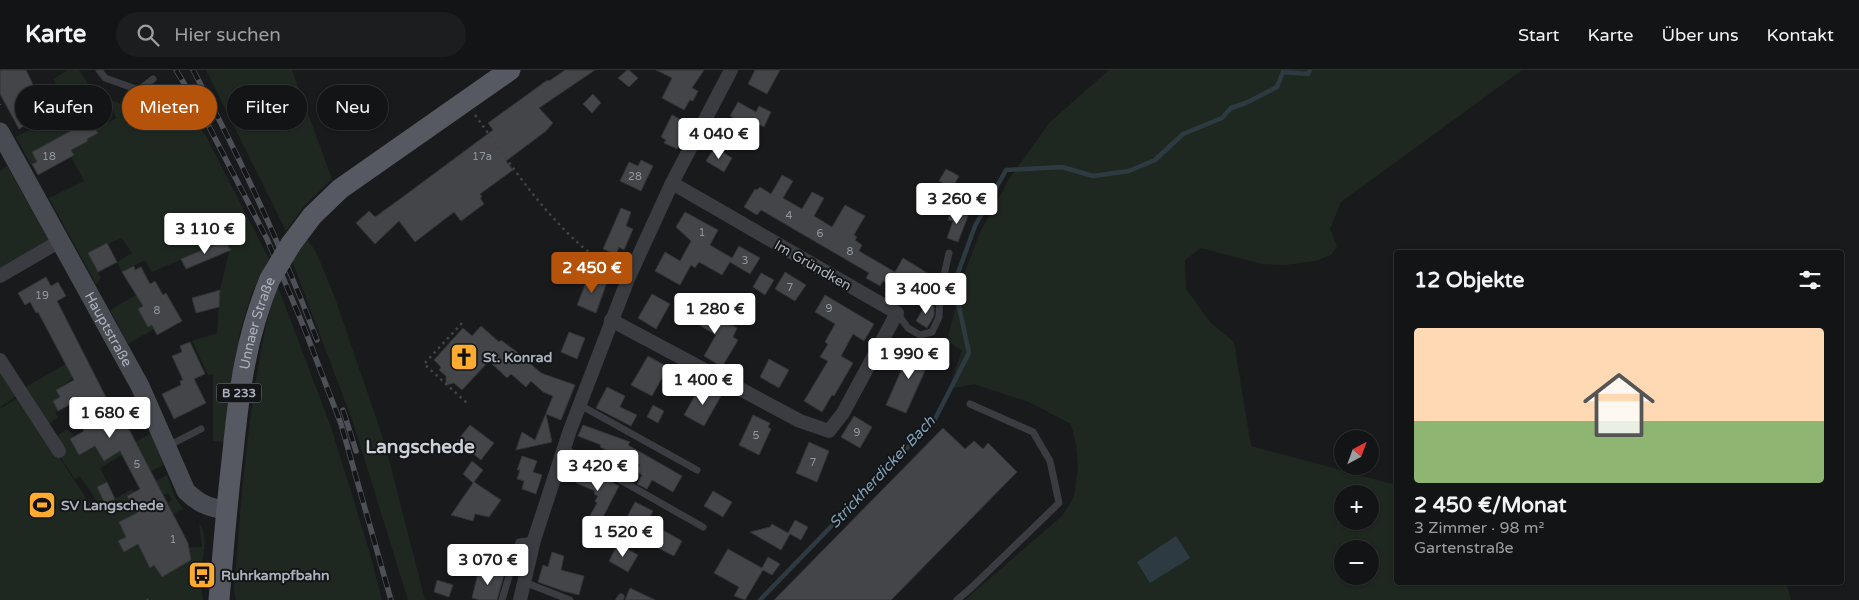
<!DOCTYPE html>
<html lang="de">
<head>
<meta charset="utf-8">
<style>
  :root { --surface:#131415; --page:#1c1d1e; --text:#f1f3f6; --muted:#9d9ea0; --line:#323334; --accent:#b45309 }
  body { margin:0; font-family:"Varela Round",sans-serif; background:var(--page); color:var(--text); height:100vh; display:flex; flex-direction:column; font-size:19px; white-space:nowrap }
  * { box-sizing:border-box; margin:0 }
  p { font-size:16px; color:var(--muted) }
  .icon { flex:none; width:28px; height:28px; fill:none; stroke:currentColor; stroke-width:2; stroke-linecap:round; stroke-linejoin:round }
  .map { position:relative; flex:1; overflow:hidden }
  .side { position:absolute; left:1394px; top:180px; width:450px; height:335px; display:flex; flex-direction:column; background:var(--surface); border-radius:5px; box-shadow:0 1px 4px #0004,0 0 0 1px var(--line) }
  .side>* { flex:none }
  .guide { position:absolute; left:15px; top:15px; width:475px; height:45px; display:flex; gap:10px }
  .needle { width:32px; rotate:41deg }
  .buttons { position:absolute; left:1334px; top:360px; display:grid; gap:10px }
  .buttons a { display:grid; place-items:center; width:45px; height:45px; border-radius:50%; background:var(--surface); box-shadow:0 1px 4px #0004,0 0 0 1px var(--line); font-size:25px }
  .price { position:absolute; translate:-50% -42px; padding:0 11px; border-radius:5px; background:#fff; color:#222; font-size:16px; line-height:32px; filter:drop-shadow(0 1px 2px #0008) }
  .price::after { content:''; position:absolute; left:50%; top:30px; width:15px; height:11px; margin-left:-8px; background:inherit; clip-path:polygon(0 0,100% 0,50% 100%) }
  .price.on { background:var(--accent); color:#fff }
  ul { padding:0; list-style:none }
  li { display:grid; align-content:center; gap:10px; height:265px; padding:0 20px }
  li+li { border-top:1px solid var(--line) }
  li span { display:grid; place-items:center; height:155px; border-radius:5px; color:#555 }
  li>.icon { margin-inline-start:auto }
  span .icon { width:90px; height:90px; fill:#fffc; stroke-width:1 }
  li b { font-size:21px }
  h2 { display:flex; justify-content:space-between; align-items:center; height:60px; padding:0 20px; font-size:21px }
  .pill { padding:0 18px; border-radius:22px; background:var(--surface); box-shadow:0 1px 4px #0004,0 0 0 1px var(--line); font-size:18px; line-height:45px }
  .pill.on { background:var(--accent); color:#fff }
  header { display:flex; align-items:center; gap:30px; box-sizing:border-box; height:70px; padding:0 25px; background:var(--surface); border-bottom:1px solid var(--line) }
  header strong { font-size:24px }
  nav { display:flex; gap:28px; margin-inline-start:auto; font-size:18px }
  .search { width:350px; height:45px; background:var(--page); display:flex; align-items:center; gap:12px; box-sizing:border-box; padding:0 18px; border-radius:28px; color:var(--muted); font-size:19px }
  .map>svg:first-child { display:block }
  .green { fill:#1f2820; fill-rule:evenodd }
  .water { fill:#2e3a41 }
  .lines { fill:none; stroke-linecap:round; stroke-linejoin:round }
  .stream { stroke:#2e3a41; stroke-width:4.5 }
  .building { fill:#434549; stroke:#333438 }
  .path { stroke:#404348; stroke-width:2.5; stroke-dasharray:2.5 4; stroke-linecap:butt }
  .lane { stroke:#3a3c41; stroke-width:7 }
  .street { stroke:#3a3c41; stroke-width:14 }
  .secondary { stroke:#484b51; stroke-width:19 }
  .primary { stroke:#565961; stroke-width:21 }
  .rail-casing { stroke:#4d5056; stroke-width:5.5 }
  .rail { stroke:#141517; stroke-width:4; stroke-dasharray:11; stroke-linecap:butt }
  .primary-bridge { stroke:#565961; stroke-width:21 }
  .labels { text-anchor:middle; stroke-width:4; stroke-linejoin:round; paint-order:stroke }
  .number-label { font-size:11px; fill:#91979f }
  .shield { fill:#141517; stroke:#7e838a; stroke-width:1 }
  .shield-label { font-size:12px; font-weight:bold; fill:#abb2bc }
  .street-label { font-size:14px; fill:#abb2bc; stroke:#141517 }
  .poi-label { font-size:14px; font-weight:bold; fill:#abb2bc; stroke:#141517; text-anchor:start }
  .water-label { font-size:15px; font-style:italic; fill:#80a2b9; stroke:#141517 }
  .district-label { font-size:19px; font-weight:bold; fill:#ccd0d8; stroke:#141517 }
</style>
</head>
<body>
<header>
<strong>Karte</strong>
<div class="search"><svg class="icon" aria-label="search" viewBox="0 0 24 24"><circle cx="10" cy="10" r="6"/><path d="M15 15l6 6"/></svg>Hier suchen</div>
<nav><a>Start</a><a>Karte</a><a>Über uns</a><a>Kontakt</a></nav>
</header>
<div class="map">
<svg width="1859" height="530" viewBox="0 0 1859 530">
  <rect width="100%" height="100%" fill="#191a1c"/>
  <g class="green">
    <path d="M68,0H79L94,24L141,41L175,17L207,68L269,189L251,225L240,262L224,372L213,371V304L208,305L192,271L217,263L220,220L230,178L224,171L152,202L145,190L122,202L117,192L132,183L122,168L88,183L101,208L96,214L49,128L84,111L71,87L74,85L71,80L88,71L87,69L98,63L96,60L116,48L112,39L32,82L37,91L31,95L16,67L69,38L53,9Z"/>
    <path d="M206,0H292L332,109L304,136L286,161Z"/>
    <path d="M1109,0H1522L1341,132L1330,159L1337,176L1331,185L1315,191L1285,195L1262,194L1201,178L1185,190L1186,219L1211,253L1234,272L1251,376L1396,415V512H1786L1791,530H965L1062,446L1074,427L1078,397L1076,374L1071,354L1029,332L974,314L949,319L962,280L947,271L963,207L980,162L1009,109L1050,52ZM1342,424H1370V451H1342ZM1342,479H1370V506H1342Z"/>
    <path d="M7,96L49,171L0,200V101Z"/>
    <path d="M307,169L316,182L335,228L385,374L425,530H408L353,352L292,191Z"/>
    <path d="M278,217L331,357L369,480L382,530H236L234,519C240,445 245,371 258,299C262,274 268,240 278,217Z"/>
    <path d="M136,225L143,236L138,239L148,257L152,255L154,259L128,274L110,240Z"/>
    <path d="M0,290L21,323L0,337Z"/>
    <path d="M66,294L73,308L56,320L60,328L53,332L58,341L55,342L58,347L49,354L22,319Z"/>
    <path d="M19,327L94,440L100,436L80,406L75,409L57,382L55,368L67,359L75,366L70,369L79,385L95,376L104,391L151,363L164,395L151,401L140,379L123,387L122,385L100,398L107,412L97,417L105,434L132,419L134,422L127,426L137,443L119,452L126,467L118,471L124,482L138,474L148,494L163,493L191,477H202L199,453C211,470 200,491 200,509C201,516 202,523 203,530H0V339Z"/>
    <path d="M167,405L175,427L183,439L174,444L168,433L172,430L168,423L164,425L156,411Z"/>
  </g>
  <path class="water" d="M1176,466L1190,488L1150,513L1137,492Z"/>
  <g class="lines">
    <path class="stream" d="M760,530L935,349L969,283L954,214L975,156L1006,100L1062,97L1093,106L1129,101L1155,90L1183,64L1222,48L1231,38L1246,33L1277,17L1283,2L1308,4L1310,0"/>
  </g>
  <g class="building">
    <path d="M0,0H26L42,33L30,39L36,49L19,59L0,24Z"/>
    <path d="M565,0H595L539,38L553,53L546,61L506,91L513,100L480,124L482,127L480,128L484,134L461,151L454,142L415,172L399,151L375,174L356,153L369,141L375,147L400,129L493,60L488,53L546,11L548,10L549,11Z"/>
    <path d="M627,0H629L638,8L629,17L618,8Z"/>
    <path d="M656,0H704L692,18L698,21L693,31L690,30L684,40L662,28L672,8Z"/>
    <path d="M755,0H780L767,24L748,14Z"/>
    <path d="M593,24L601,33L592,43L583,34Z"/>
    <path d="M738,32L756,42L759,36L771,42L764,57L752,51L749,56L730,46Z"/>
    <path d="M672,45L691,55L677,79L664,73L666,70L661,67Z"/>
    <path d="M91,50L98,63L87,69L88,71L71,80L74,85L38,105L32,94L37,92L32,82Z"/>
    <path d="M715,77L732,88L724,102L706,91Z"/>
    <path d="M641,90L653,96L641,121L620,111L629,92L638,96Z"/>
    <path d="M946,99L959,106L952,118L939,111Z"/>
    <path d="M782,105L793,111L783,128L802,139L812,122L824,128L814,146L832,157L845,135L865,146L854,165L857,167L855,170L862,175L859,181L895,202L903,188L934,207L919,232L883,211L880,216L866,208L869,203L761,140L757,145L744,137L755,119L757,120L760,117L771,124Z"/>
    <path d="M621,138L631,142L626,156L633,159L624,180L619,177L616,185L603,179Z"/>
    <path d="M951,140L968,146L958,172L947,168L953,151L948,150Z"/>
    <path d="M685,142L718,160L710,175L732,188L739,176L760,188L750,204L730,192L722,205L699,192L695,198L691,195L680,215L655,201L665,182L680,191L691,171L676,157Z"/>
    <path d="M224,171L231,180L186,199L181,189Z"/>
    <path d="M107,173L117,192L98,202L88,183Z"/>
    <path d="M134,196L135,200L141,197L150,214L155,211L163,225L166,223L182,251L157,265L152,255L148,257L138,239L143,236L122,202Z"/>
    <path d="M785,202L806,215L795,231L775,219Z"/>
    <path d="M761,203L774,210L765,225L753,217Z"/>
    <path d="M589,205L607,212L596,243L577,235Z"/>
    <path d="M46,207L51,216L58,212L66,226L57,231L112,339L117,336L188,473L191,490L162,507L154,495L150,498L138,474L124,482L118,471L126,467L119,452L137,443L127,426L140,419L120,381L104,391L95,376L79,385L70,369L84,361L69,335L58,341L53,331L60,327L56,320L74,310L38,242L36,243L30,232L25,235L18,223Z"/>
    <path d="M220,220L219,237L196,243L192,228Z"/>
    <path d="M652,224L670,234L656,259L638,248Z"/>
    <path d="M825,225L874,254L864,271L853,264L841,286L853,293L834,326L832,325L822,342L804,331L828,291L820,287L828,274L825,272L835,254L815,242Z"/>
    <path d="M927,232L934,236V246L927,258L916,251Z"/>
    <path d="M688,234L721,253L723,250L737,258L733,267L738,270L722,297L704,286L716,265L682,245Z"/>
    <path d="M481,256L499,272L501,270L517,282L541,303L575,315L561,350L546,344L552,372L516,380L522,362L535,370L553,326L543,322L531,311L526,317L511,304L507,308L489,291L462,320L454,313L446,315V306L439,300L441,297L434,290L463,258L472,266Z"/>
    <path d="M569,262L585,268L577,289L561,282Z"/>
    <path d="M190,272L205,304L194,309L206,333L174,349L162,324L181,315L180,311L183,310L172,286L182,282L180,276Z"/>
    <path d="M912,276L932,285L906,343L886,335Z"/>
    <path d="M648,286L668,297L652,326L631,315Z"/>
    <path d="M769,289L789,300L779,318L760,307Z"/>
    <path d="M701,315L721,326L704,356L684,345Z"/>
    <path d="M607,317L625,326L620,337L637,345L631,356L596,338Z"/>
    <path d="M653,335L664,341L658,353L647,347Z"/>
    <path d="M753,345L770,353L768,357L771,359L759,385L739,375Z"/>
    <path d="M854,346L872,357L860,378L841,367Z"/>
    <path d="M470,355L494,373L481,390L457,371Z"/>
    <path d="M583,355L630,372L628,375L682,406L673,422L652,410L647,419L637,414L642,405L636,401L640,395L616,382L615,385L600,377L601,375L578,366Z"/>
    <path d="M943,358L965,379L974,371L983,379L988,373L1017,402L891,530H774Z"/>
    <path d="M809,372L829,381L817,412L796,403Z"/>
    <path d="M522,386L537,391L533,402L542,405L536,424L522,419L524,411L517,409L520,400H517Z"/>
    <path d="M472,391L483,400L474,412L501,430L489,447L475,444L473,451L451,445L473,413L463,404Z"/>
    <path d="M582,396L619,416L599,455L588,449L597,433L595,431L598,426L594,424L595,421L576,413Z"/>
    <path d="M107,412L115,429L105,434L97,417Z"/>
    <path d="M713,421L732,432L723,447L704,436Z"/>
    <path d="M635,432L653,441L644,459L626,449Z"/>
    <path d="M795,450L808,457L801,470L790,464L781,480L750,462L770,457L772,454L788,463Z"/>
    <path d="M661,459L682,471L674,486L652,475Z"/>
    <path d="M618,474L638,485L628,502L609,491Z"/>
    <path d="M728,479L762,498L768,487L780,494L772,505L763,500L745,530L734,526L739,517L714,503Z"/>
    <path d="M552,482L564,486L561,500L584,506L579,525L563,521L538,512L543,495L548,497Z"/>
    <path d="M479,499L504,505L497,530H480L472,528Z"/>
    <path d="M437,510L453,515L449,527L434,522Z"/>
    <path d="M630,518L655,530H625Z"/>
  </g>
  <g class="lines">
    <g class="path">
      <path d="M0,34V35"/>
      <path d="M475,45C517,103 556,165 618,203"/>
      <path d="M462,253L424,294L467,333"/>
      <path d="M147,529L148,530"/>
    </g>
    <g class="lane">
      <path d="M99,0L105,8L139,20L153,9"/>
      <path d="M897,243L908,258L920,265L932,262L939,247L940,223L949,183"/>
      <path d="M580,335L697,400"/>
      <path d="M168,376L201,359"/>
      <path d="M564,378L703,457"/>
      <path d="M524,512L570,530"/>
      <path d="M502,530L519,472L534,470"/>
      <path d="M619,530L621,527"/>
      <path d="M957,530L971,518L1059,433L1050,391L1033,362L970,334"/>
    </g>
    <g class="street">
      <path d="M0,206L60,171"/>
      <path d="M611,250L800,351L829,361L843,343L897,243L672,113"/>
      <path d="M0,290L59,381"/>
      <path d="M520,530L534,470L570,360L628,209L672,113L731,0"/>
    </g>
    <path class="secondary" id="s1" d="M0,62L140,316L186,421C198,433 209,438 226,440"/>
    <g class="primary">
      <path d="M291,174L312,146L340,119L510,0"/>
      <path id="s2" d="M219,530C223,481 227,432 233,382C239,321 246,266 270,209"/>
    </g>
    <g class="rail-casing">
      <g id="rail">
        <path d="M176,0L203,45L267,169L305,260L341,354L391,530"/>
        <path d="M193,0C240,87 282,178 317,270"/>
        <path d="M343,340L356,381"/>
      </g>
    </g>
    <use href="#rail" class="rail"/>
    <path class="primary-bridge" d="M270,209L291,174"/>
  </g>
  <defs>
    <g id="church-square" transform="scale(1.4375)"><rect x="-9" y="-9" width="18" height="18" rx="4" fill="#feab2f" stroke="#141517"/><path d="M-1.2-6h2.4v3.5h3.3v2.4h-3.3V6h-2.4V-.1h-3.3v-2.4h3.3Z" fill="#111"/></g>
    <g id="stadium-square" transform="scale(1.4375)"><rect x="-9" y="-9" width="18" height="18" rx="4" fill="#feab2f" stroke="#141517"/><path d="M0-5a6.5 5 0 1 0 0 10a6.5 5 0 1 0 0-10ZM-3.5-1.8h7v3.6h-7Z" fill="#111"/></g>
    <g id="bus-square" transform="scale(1.4375)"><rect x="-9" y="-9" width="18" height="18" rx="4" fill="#feab2f" stroke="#141517"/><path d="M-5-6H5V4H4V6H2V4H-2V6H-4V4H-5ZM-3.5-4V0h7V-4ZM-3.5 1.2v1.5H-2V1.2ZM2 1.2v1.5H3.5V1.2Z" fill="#111"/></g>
  </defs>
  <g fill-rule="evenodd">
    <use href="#church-square" x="464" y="287"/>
    <use href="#stadium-square" x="42" y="435"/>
    <use href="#bus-square" x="202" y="505"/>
  </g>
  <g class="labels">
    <g class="number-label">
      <text x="49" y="90">18</text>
      <text x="482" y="90">17a</text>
      <text x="635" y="110">28</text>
      <text x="789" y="149">4</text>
      <text x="702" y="166">1</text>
      <text x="820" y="167">6</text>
      <text x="850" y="185">8</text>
      <text x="745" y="194">3</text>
      <text x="790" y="221">7</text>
      <text x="42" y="229">19</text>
      <text x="829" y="242">9</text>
      <text x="157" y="244">8</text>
      <text x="857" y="366">9</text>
      <text x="756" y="369">5</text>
      <text x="813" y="396">7</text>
      <text x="137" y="398">5</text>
      <text x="173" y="473">1</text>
    </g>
    <rect class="shield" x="216.5" y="313.5" width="45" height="19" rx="4"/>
    <g class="shield-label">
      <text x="239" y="327">B 233</text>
    </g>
    <g class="street-label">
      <text transform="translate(813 195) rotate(30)" y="5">Im Gründken</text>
      <text dy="5" stroke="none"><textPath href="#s2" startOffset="280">Unnaer Straße</textPath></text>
      <text dy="5" stroke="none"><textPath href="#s1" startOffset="225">Hauptstraße</textPath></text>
    </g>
    <g class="poi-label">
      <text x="483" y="292">St. Konrad</text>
      <text x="61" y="440">SV Langschede</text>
      <text x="221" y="510">Ruhrkampfbahn</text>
    </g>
    <g class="water-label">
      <text transform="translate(882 402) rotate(-47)" y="5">Strickherdicker Bach</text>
    </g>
    <g class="district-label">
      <text x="420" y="383">Langschede</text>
    </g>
  </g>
</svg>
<div class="buttons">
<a><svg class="needle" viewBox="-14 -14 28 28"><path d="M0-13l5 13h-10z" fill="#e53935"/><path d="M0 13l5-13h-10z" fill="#9d9ea0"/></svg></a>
<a>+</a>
<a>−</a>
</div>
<b class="price" style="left:719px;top:90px">4 040 €</b>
<b class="price" style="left:957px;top:155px">3 260 €</b>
<b class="price" style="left:205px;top:185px">3 110 €</b>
<b class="price on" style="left:592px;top:224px">2 450 €</b>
<b class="price" style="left:926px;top:245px">3 400 €</b>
<b class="price" style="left:715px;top:265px">1 280 €</b>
<b class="price" style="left:909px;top:310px">1 990 €</b>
<b class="price" style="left:703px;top:336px">1 400 €</b>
<b class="price" style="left:110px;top:369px">1 680 €</b>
<b class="price" style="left:598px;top:422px">3 420 €</b>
<b class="price" style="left:623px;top:488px">1 520 €</b>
<b class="price" style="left:488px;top:516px">3 070 €</b>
<div class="guide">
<a class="pill">Kaufen</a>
<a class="pill on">Mieten</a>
<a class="pill">Filter</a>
<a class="pill">Neu</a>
</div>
<section class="side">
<h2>12 Objekte<svg class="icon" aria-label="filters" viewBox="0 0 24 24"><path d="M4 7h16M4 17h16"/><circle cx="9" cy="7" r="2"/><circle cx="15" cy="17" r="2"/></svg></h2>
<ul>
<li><span style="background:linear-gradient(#ffd9b3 60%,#8fb573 0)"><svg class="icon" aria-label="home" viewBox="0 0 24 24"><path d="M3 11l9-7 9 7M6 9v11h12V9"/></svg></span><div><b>2 450 €/Monat</b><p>3 Zimmer · 98 m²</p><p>Gartenstraße</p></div></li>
</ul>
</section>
</div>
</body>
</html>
